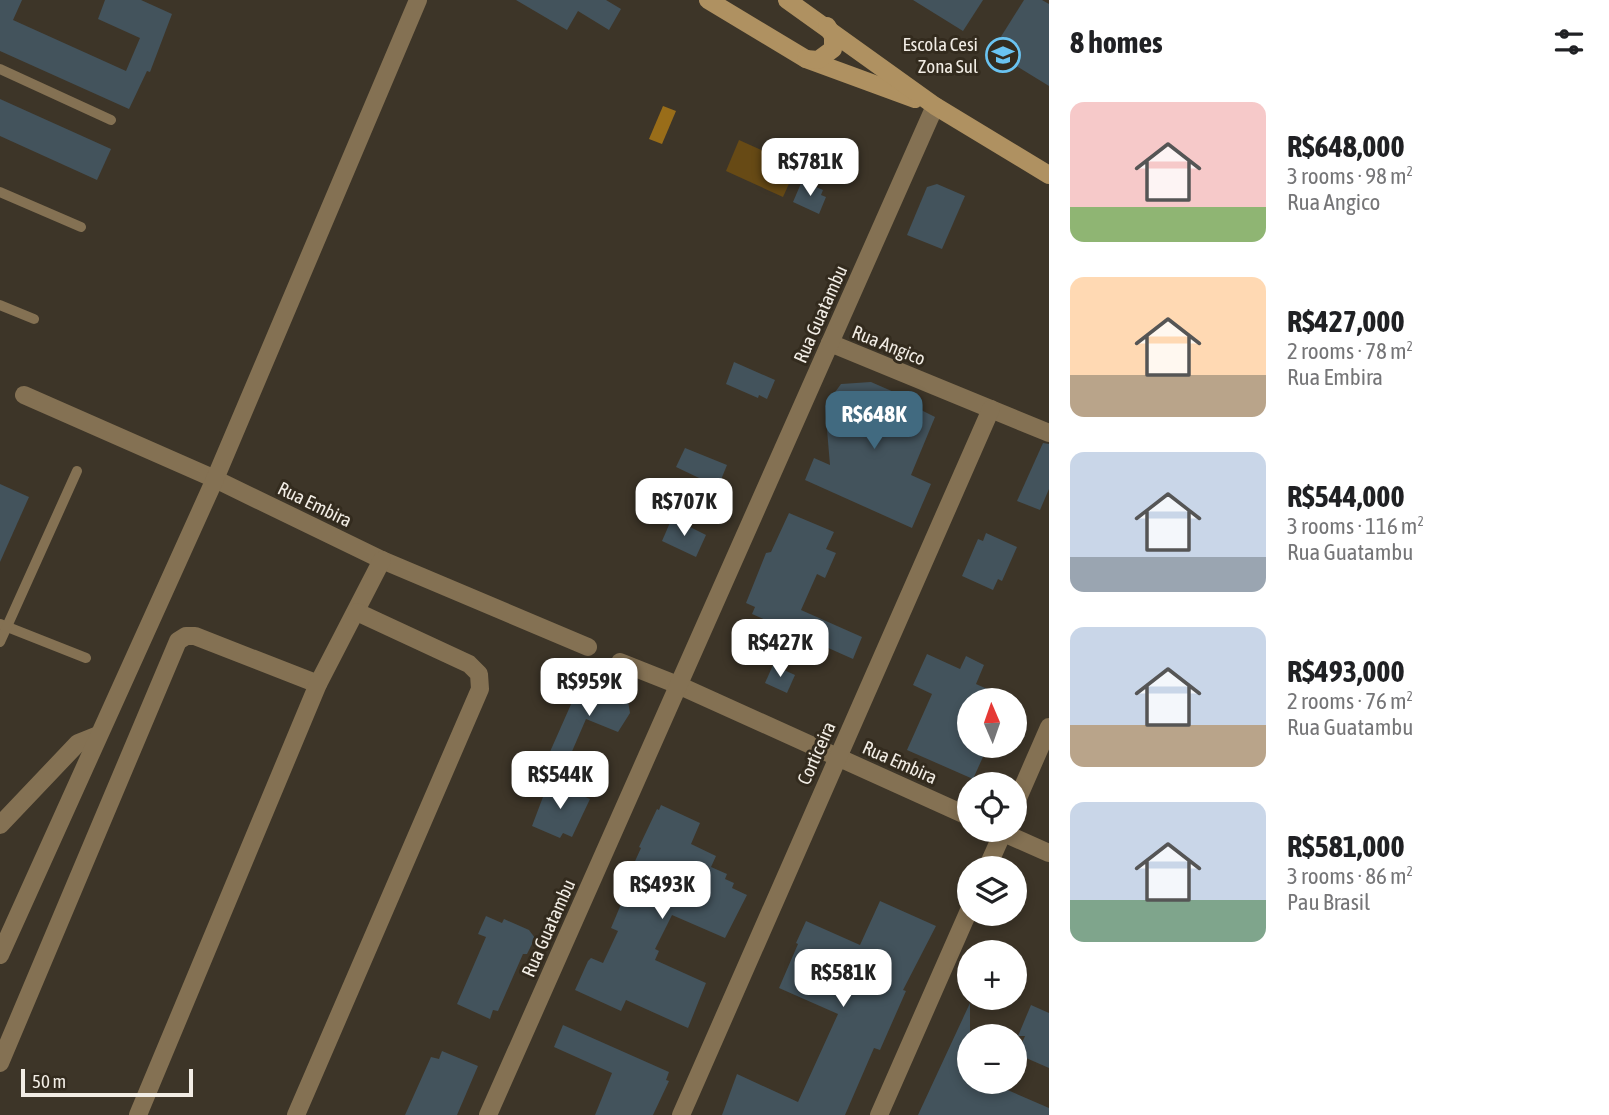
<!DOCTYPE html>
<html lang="en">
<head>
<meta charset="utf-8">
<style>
  :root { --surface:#fff; --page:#f6f6f6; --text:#202124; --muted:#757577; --accent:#416a80 }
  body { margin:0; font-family:"Asap Condensed",sans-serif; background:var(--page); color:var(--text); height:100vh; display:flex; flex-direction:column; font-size:26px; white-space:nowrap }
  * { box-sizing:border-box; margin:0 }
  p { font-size:23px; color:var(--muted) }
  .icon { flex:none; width:38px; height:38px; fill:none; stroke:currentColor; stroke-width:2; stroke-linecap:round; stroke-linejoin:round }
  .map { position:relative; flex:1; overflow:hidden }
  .side { display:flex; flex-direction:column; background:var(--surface); width:560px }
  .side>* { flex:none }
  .needle { width:46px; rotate:358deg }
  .fabs { position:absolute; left:957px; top:688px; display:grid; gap:14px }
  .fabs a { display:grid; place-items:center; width:70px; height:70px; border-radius:50%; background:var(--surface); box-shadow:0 4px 10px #0003; font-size:35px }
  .scale { position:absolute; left:21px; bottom:18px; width:172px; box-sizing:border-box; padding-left:7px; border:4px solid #f2ede5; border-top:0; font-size:19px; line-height:24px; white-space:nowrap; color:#f2ede5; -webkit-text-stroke:5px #332b1e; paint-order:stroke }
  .price { position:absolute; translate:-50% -60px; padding:0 16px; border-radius:14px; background:#fff; color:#222; font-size:23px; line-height:46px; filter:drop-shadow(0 2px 4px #0008) }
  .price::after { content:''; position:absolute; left:50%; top:42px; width:21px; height:16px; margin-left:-10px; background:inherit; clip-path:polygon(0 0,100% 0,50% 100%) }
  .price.on { background:var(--accent); color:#fff }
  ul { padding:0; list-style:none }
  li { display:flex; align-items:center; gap:21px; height:175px; padding:0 21px }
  li span { display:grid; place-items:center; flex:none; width:196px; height:140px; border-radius:14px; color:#555 }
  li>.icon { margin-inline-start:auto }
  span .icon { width:84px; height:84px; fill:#fffc; stroke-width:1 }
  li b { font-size:30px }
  h2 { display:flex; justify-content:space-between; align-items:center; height:84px; padding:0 21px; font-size:30px }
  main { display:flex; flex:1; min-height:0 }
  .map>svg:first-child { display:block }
  .green { fill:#674a15 }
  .water { fill:#996d19 }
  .building { fill:#43535c }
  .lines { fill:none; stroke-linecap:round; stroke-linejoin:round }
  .lane { stroke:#847153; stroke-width:10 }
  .street { stroke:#847153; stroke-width:18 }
  .secondary { stroke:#af9161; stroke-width:18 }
  .labels { text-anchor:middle; stroke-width:6; stroke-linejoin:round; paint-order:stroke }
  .poi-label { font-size:19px; fill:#f2ede5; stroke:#332b1e; text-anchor:end }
  .street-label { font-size:19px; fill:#f2ede5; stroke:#332b1e }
</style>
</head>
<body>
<main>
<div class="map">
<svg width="1049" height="1115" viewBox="0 0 1049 1115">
  <rect width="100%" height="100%" fill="#3d3528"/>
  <path class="green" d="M739,140L797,166L783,197L726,171Z"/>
  <path class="water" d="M663,106L676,111L662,144L649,139Z"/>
  <g class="building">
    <path d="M0,0H22L13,20L126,71L140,38L98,19L105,0H141L172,14L150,72L147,71L129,109L0,51Z"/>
    <path d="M516,0H606L621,9L609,30L578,11L567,30Z"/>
    <path d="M913,0H983L963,31Z"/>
    <path d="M1024,0H1042L1049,4V86L992,51Z"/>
    <path d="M0,99L111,149L97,180L0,136Z"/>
    <path d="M802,181L823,190L821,195L826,197L819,214L793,202Z"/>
    <path d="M937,184L965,196L942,249L907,235L927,187Z"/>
    <path d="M734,362L775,380L767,399L759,395L758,398L726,384Z"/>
    <path d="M871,382L903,396L901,400L935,417L911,475L931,484L912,528L805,480L814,458L830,465L825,406L841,384Z"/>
    <path d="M1043,443L1049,444V489L1040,510L1017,501Z"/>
    <path d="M685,448L727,465L718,487L676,467Z"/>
    <path d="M0,484L29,497L0,562Z"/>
    <path d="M789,513L834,532L826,549L836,553L825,578L817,574L801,610L862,637L853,659L752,614L755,607L746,603L766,553L771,552Z"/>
    <path d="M672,518L706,535L696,557L662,541Z"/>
    <path d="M986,533L1017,547L1002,581L998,579L993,590L962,576L978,539L983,541Z"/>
    <path d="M927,654L960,669L966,656L984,665L976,684L1012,700H970V746L987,748L973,779L907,750L932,694L913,685Z"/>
    <path d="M773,665L795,675L787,693L765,683Z"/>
    <path d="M580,684L628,701L630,713L618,732L586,719L567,763L549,754Z"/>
    <path d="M549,781L590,799L572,837L563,833L560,838L532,826Z"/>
    <path d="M661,805L700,823L691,844L716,856L711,867L727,874L725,879L734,883L732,888L747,895L725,938L672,915L655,949L659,951L655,960L706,983L688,1028L626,1000L621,1011L575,990L588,961L591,958L603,963L618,931L611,928L635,871L631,870L641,848L639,847L657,809L659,810Z"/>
    <path d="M880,901L936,926L903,990L906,991L880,1050L874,1048L845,1115H722L737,1074L798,1102L838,1014L779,988L798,944L796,943L806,921L860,945Z"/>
    <path d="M486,916L502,923L504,919L529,930L535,938L527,954H523L498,1011L493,1010L490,1019L457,1004L486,937L478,934Z"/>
    <path d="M970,1003V1082H989L1049,1108V1115H918Z"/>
    <path d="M1031,1005L1049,1013V1068L1017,1054L1025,1036H1018Z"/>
    <path d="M563,1025L669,1072L666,1080L669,1081L653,1115H595L612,1073L554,1047Z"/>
    <path d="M442,1051L478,1066L457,1115H405L431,1057L439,1059Z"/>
  </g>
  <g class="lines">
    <g class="lane">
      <path d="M0,69L111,120"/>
      <path d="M0,192L81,227"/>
      <path d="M0,305L34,319"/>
      <path d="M0,624L86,658"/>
      <path d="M0,642L77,471"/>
    </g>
    <g class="street">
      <path d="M830,343L1049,433"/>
      <path d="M24,395L215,479L382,560L588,647"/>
      <path d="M620,662L678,685L970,817"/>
      <path d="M1015,805L1049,727"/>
      <path d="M0,825L78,743L98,735"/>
      <path d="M997,830L1049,853"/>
      <path d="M987,868L1004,830"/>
      <path d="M0,955L215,479L418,0"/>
      <path d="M0,1063L178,641L186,636H195L318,684"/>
      <path d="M138,1115L318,684L382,560"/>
      <path d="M296,1115L480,689L479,674L469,664L357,612"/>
      <path d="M488,1115L935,106"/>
      <path d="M681,1115L991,409"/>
      <path d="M879,1115L970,908"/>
    </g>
    <g class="secondary">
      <path d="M708,0L806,59L915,99"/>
      <path d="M787,0L935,106L1049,175"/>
      <path d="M806,59L818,60L833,49V36L827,26"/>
    </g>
  </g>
  <defs>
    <g id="school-ring" transform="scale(1.75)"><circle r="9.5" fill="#332b1e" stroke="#6ac3f1" stroke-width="1.5"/><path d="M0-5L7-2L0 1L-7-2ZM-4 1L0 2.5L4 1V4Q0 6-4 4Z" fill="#6ac3f1"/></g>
  </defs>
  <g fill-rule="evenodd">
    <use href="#school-ring" x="1003" y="55"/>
  </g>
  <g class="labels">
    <g class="poi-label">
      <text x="978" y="51">Escola Cesi<tspan x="978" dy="22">Zona Sul</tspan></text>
    </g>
    <g class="street-label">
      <text transform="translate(820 314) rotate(-66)" y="7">Rua Guatambu</text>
      <text transform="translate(889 345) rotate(22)" y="7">Rua Angico</text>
      <text transform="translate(315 504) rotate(26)" y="7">Rua Embira</text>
      <text transform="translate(816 753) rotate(-66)" y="7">Corticeira</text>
      <text transform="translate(900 762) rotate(24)" y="7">Rua Embira</text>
      <text transform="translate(548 928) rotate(-66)" y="7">Rua Guatambu</text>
    </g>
  </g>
</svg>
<div class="fabs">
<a><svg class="needle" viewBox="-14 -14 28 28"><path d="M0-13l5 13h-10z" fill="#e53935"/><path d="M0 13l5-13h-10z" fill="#757577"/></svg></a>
<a><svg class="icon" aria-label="locate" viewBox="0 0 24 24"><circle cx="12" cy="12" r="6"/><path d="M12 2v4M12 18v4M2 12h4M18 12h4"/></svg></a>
<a><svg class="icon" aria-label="layers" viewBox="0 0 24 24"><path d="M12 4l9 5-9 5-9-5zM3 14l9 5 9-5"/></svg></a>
<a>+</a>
<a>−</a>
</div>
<div class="scale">50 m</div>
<b class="price" style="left:810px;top:198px">R$781K</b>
<b class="price on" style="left:874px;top:451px">R$648K</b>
<b class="price" style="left:684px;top:538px">R$707K</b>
<b class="price" style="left:780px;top:679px">R$427K</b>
<b class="price" style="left:589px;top:718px">R$959K</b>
<b class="price" style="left:560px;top:811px">R$544K</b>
<b class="price" style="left:662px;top:921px">R$493K</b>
<b class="price" style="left:843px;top:1009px">R$581K</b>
</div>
<section class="side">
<h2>8 homes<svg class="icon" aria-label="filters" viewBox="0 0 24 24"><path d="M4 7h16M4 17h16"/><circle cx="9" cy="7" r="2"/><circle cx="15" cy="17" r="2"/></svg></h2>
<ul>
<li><span style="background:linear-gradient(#f6c9c9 75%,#8fb573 0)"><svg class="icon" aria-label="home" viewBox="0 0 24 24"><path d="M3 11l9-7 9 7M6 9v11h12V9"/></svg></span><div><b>R$648,000</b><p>3 rooms · 98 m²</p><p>Rua Angico</p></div></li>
<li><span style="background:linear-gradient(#ffd9b3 70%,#b9a48a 0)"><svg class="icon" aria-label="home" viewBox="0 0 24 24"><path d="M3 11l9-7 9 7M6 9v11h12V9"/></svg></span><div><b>R$427,000</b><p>2 rooms · 78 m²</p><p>Rua Embira</p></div></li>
<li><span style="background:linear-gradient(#c9d6e8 75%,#9aa5b1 0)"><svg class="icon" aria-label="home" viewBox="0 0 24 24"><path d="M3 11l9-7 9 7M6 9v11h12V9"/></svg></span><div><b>R$544,000</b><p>3 rooms · 116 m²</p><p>Rua Guatambu</p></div></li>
<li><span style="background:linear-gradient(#c9d6e8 70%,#b9a48a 0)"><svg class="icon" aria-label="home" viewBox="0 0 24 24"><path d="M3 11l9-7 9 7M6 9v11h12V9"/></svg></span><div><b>R$493,000</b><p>2 rooms · 76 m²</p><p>Rua Guatambu</p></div></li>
<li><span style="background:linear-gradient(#c9d6e8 70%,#7fa58c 0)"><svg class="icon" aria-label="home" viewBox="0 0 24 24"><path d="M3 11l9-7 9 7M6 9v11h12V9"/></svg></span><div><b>R$581,000</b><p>3 rooms · 86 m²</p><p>Pau Brasil</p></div></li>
</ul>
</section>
</main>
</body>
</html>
